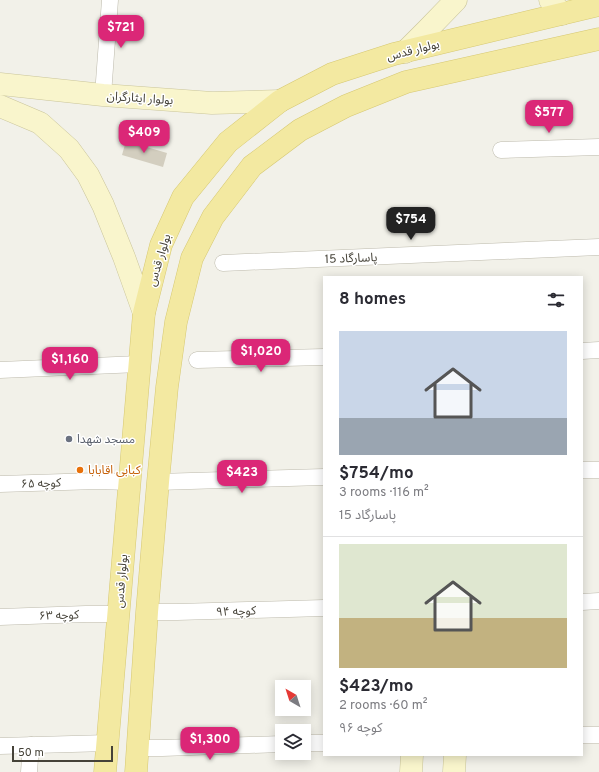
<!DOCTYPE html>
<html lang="en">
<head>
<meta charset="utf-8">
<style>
  :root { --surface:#fff; --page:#f2f2f3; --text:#2b2b33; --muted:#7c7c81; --line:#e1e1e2; --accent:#db2777 }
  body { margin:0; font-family:Overpass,"Noto Sans Arabic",sans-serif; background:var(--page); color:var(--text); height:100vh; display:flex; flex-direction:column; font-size:15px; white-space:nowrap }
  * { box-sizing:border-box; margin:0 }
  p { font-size:13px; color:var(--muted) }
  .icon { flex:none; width:22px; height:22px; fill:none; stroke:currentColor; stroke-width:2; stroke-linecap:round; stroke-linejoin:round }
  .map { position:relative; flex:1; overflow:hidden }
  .drawer { position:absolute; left:323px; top:276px; width:260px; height:480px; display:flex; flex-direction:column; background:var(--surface); border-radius:0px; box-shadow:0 2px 10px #0003 }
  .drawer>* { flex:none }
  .needle { width:26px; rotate:321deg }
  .controls { position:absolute; left:275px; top:680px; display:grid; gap:8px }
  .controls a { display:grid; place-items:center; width:36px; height:36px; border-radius:0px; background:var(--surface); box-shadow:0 2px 10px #0003; font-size:20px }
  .scale { position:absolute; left:12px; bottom:10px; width:101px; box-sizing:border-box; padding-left:4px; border:2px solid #454238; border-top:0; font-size:11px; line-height:14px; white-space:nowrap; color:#454238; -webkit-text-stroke:3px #fff; paint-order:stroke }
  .price { position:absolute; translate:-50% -34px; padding:0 9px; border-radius:8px; background:var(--accent); color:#fff; font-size:13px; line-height:26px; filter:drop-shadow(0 1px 2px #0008) }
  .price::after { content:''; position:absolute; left:50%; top:24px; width:12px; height:9px; margin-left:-6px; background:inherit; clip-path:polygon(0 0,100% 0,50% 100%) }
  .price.current { background:#222; color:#fff }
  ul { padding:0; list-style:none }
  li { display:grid; align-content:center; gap:8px; height:212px; padding:0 16px }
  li+li { border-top:1px solid var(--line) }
  li span { display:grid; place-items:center; height:124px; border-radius:0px; color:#555 }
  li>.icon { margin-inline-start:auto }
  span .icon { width:72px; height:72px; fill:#fffc; stroke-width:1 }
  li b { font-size:17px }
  h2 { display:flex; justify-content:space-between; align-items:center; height:48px; padding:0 16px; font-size:17px }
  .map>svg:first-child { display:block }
  .building { fill:#d3cebf }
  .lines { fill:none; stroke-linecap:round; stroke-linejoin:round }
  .street-casing { stroke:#bdbaac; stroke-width:17 }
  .secondary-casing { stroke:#cac59b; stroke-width:23 }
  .primary-casing { stroke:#d6c872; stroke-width:23 }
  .street { stroke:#fff; stroke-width:16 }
  .secondary { stroke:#f9f5cc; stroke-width:22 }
  .primary { stroke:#f3e9a1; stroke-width:22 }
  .worship-dot { fill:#6b7280; stroke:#fff; stroke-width:1.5 }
  .food-dot { fill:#e8710a; stroke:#fff; stroke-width:1.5 }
  .labels { text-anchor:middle; stroke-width:3; stroke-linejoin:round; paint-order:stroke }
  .street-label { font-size:12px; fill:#454238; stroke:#fff }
  .worship-label { font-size:12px; fill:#5b616d; stroke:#fff; text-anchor:start }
  .food-label { font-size:12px; fill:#c56008; stroke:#fff; text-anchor:start }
</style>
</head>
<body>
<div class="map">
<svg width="599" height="772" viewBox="0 0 599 772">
  <rect width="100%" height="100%" fill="#f2f1e9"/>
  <path class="building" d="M126,141L167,153L163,167L122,155Z"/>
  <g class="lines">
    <g class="street-casing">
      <g id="street">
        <path d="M103,95L110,0"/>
        <path d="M501,150L599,147"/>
        <path d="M223,263L599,247"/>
        <path d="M582,351L599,350"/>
        <path d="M197,360L324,357"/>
        <path d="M0,370L139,364"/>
        <path d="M582,470H599"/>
        <path d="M158,482L324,477"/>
        <path d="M0,484L97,481L130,482"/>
        <path d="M582,602L599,601"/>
        <path d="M147,612H177L324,608"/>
        <path d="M0,617L86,614H119"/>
        <path d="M582,735H599"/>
        <path d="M304,743H324"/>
        <path d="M0,746L108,743"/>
        <path d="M138,748H162L282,744"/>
        <path d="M29,772L31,745"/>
      </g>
    </g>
    <g class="secondary-casing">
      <g id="secondary">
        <path d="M550,0L562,14"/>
        <path d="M405,52L427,30L456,0"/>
        <path d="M0,84L103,95L212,103L280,101"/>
        <path d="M0,106L40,123L69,149L88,175L103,205L124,257L144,313"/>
        <path d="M411,772L412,755"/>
        <path d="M454,772L455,755"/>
      </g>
    </g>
    <g class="primary-casing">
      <g id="primary">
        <path d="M105,772L144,313L161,245L183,197L228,142L280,101L332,74L394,54L599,5"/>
        <path d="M136,772L147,612L158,482L167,387L176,322L192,258L213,217L252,166L300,130L346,106L406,82L599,39"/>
      </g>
    </g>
    <use href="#street" class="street"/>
    <use href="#secondary" class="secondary"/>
    <use href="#primary" class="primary"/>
  </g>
  <circle class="worship-dot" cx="69" cy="439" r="4"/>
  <circle class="food-dot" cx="80" cy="470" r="4"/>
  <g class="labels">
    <g class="street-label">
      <text transform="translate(413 50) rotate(-14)" y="4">بولوار قدس</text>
      <text transform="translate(140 98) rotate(4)" y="4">بولوار ایثارگران</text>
      <text transform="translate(351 258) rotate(-2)" y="4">پاسارگاد 15</text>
      <text transform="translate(159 260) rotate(-73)" y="4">بولوار قدس</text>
      <text transform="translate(41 483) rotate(-2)" y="4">کوچه ۶۵</text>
      <text transform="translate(121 581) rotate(-85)" y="4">بولوار قدس</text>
      <text transform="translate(236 611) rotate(-2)" y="4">کوچه ۹۴</text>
      <text transform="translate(59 615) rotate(-2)" y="4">کوچه ۶۳</text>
    </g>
    <g class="worship-label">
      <text x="77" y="443">مسجد شهدا</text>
    </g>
    <g class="food-label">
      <text x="88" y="474">کبابی اقابابا</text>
    </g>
  </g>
</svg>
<div class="controls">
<a><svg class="needle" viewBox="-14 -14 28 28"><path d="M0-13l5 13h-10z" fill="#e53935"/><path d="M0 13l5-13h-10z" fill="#7c7c81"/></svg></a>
<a><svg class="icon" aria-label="layers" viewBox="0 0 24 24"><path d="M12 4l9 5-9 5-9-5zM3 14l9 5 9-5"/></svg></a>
</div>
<div class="scale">50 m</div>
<b class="price" style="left:121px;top:49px">$721</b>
<b class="price" style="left:549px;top:134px">$577</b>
<b class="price" style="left:144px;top:154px">$409</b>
<b class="price current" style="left:411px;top:241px">$754</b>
<b class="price" style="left:261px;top:373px">$1,020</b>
<b class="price" style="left:70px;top:381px">$1,160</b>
<b class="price" style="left:242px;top:494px">$423</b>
<b class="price" style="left:210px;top:761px">$1,300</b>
<section class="drawer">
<h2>8 homes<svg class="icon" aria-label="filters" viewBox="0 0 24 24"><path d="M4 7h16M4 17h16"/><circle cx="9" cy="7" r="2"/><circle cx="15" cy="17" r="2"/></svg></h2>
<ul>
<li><span style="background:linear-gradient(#c9d6e8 70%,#9aa5b1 0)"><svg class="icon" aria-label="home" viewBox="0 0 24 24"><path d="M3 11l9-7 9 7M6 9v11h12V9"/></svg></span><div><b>$754/mo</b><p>3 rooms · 116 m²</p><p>پاسارگاد 15</p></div></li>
<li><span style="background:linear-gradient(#dfe7d0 60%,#c2b280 0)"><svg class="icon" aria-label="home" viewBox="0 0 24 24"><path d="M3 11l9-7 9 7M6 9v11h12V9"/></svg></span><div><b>$423/mo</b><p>2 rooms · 60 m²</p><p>کوچه ۹۶</p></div></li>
</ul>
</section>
</div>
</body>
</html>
